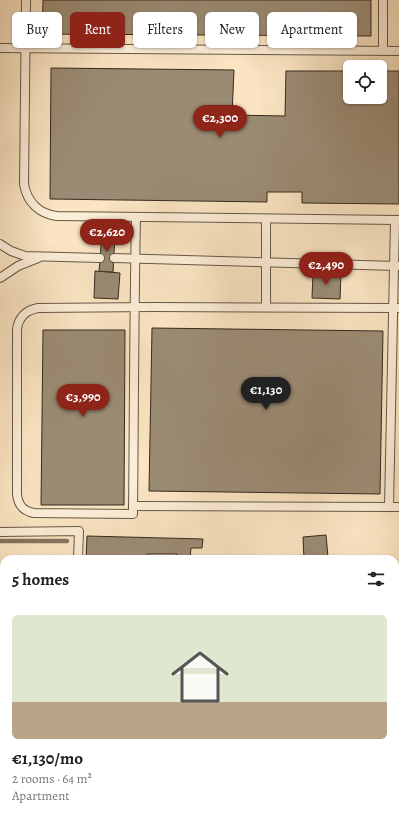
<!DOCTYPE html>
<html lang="en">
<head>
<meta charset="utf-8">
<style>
  :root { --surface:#fff; --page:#f6f6f6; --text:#202124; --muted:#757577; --accent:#8f2418 }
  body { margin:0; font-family:Alegreya,serif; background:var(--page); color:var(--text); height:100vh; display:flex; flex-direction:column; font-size:15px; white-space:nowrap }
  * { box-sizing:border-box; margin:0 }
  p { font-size:13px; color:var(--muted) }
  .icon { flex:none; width:22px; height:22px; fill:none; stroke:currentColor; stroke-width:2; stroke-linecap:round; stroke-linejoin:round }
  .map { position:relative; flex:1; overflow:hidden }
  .details { position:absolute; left:0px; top:555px; width:399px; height:268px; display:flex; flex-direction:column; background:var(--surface); border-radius:12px 12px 0 0; box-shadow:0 1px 3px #0004 }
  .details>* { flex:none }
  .guide { position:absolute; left:12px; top:12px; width:375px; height:36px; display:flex; gap:8px }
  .tools { position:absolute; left:343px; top:60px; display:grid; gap:8px }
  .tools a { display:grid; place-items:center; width:44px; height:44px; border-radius:6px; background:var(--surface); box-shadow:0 1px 3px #0004; font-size:20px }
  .price { position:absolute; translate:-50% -34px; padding:0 9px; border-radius:14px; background:var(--accent); color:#fff; font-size:13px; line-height:26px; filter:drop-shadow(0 1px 2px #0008) }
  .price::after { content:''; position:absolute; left:50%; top:24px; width:12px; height:9px; margin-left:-6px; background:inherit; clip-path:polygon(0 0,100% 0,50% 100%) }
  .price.current { background:#222; color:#fff }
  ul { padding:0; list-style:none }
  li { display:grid; align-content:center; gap:8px; height:212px; padding:0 12px }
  li span { display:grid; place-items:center; height:124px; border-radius:6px; color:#555 }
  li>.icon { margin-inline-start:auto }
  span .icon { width:72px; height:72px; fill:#fffc; stroke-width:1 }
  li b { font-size:17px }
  h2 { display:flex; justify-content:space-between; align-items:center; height:48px; padding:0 12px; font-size:17px }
  .pill { padding:0 14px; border-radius:6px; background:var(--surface); box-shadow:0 1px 3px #0004; font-size:14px; line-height:36px }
  .pill.current { background:var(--accent); color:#fff }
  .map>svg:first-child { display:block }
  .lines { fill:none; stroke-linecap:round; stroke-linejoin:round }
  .stream { stroke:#837460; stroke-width:4.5 }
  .building { fill:#9b8b74; stroke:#342a1f }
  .service-casing { stroke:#665848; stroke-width:10 }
  .service { stroke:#fcedd7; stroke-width:8 }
</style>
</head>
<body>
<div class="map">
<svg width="399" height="823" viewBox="0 0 399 823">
  <rect width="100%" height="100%" fill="#fae4c2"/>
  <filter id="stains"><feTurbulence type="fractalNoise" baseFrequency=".005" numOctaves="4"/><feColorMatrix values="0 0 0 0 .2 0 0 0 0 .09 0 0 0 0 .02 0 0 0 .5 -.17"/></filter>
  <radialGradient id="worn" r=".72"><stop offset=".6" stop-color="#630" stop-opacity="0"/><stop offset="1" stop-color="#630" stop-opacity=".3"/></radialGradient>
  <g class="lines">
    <path class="stream" d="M0,541H67"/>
  </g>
  <g class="building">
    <path d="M43,0H371V36L42,34Z"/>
    <path d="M51,68L234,70L232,115L285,116L286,71H350V97H380V71H399V204L302,203V192H267V202L50,199Z"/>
    <path d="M102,233L115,234L113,272H99Z"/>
    <path d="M95,271L120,273L118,299L94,298Z"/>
    <path d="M313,273L341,274L340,299L312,298Z"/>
    <path d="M152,328L383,331L380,494L149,491Z"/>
    <path d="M43,330H125L124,505H41Z"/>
    <path d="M326,535L328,557L304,559L303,537Z"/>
    <path d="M87,536L203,539L202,548H191L190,559H177V554H147V559H86Z"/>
    <path d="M395,698L399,699V750H395Z"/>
    <path d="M395,776L399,777V810H395Z"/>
    <path d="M29,819H208V823H28Z"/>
    <path d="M289,819H331V823Z"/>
  </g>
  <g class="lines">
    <g class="service-casing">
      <g id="service">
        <path d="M26,0L24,184C27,202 39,214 57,216L399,220"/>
        <path d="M0,48L399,51"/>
        <path d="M383,51V0"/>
        <path d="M136,217C134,316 134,415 133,514L34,513C23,511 18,505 17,494V330C18,318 26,310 38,308L153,307L399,308"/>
        <path d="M266,219V307"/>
        <path d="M0,244L11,251L25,256L100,258"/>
        <path d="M114,258L398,266"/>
        <path d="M0,278L18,266L38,258"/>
        <path d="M133,506L399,507"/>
        <path d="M389,507L395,220"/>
        <path d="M0,532L79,531L78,559"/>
        <path d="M16,823L17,819"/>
        <path d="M235,823V819"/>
      </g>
    </g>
    <use href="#service" class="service"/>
  </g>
  <rect width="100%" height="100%" filter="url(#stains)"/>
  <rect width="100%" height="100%" fill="url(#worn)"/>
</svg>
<div class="tools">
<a><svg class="icon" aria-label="locate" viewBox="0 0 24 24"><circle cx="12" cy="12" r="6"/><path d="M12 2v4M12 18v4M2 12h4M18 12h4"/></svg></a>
</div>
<b class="price" style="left:220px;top:139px">€2,300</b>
<b class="price" style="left:107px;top:253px">€2,620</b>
<b class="price" style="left:326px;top:286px">€2,490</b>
<b class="price current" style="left:266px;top:411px">€1,130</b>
<b class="price" style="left:83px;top:418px">€3,990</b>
<div class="guide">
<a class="pill">Buy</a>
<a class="pill current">Rent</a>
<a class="pill">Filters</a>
<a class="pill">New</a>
<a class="pill">Apartment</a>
</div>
<section class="details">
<h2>5 homes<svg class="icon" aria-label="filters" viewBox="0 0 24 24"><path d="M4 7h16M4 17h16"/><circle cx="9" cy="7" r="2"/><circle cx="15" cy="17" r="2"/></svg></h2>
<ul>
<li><span style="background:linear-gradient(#dfe7d0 70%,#b9a48a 0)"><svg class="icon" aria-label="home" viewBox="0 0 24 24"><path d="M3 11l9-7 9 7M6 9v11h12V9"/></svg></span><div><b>€1,130/mo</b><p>2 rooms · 64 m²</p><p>Apartment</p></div></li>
</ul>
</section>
</div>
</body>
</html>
